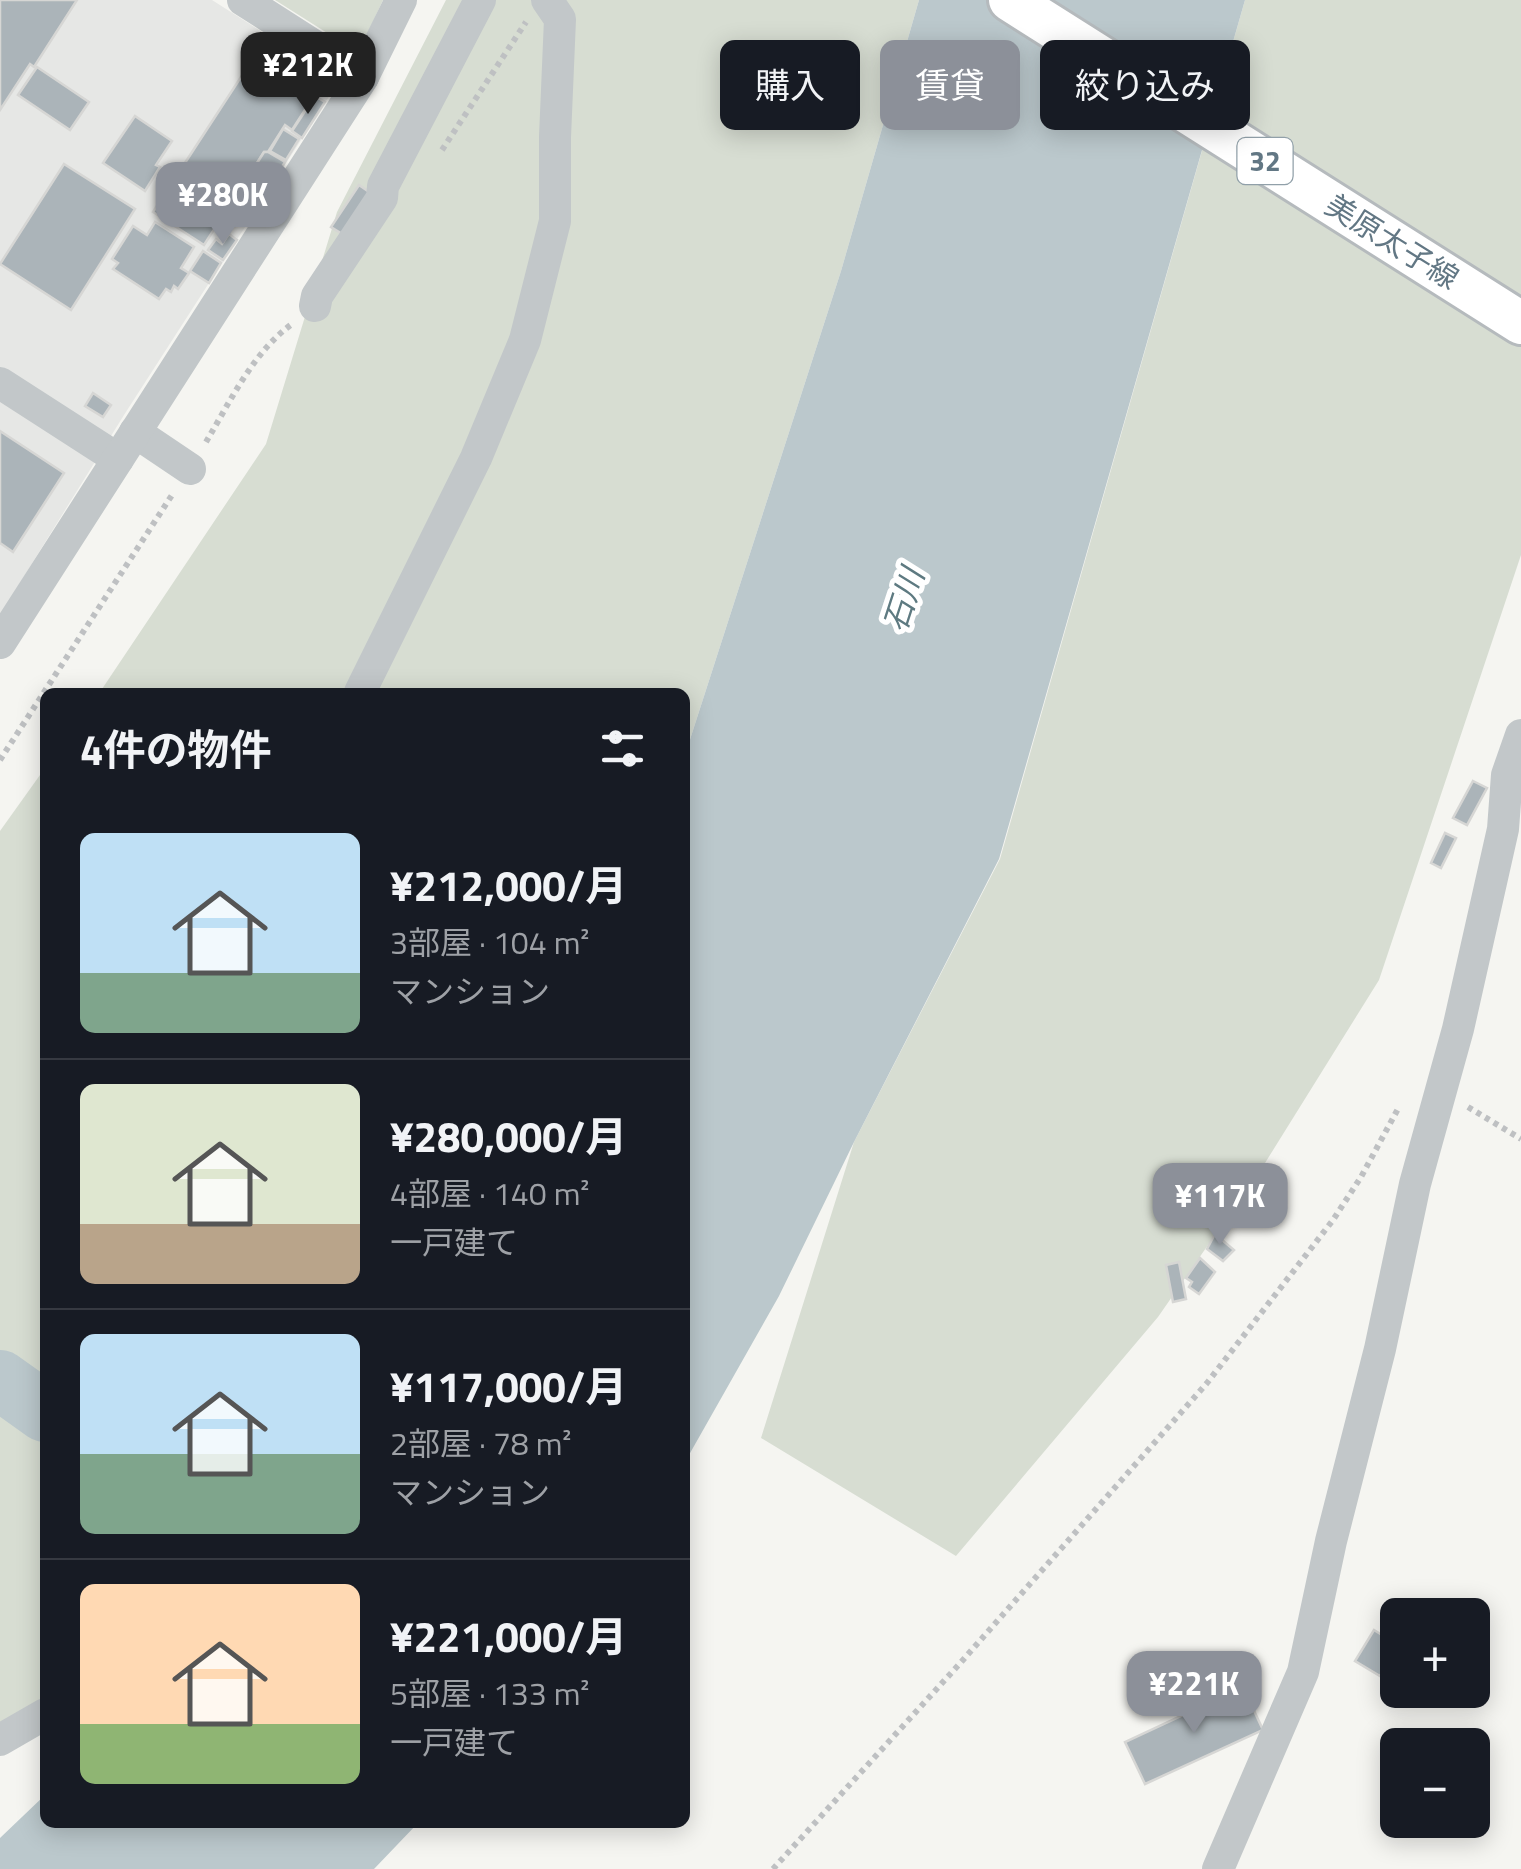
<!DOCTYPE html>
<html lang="ja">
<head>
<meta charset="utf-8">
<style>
  :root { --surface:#171b24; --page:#20242c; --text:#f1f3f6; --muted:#9ea1a6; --line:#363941; --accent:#8c9099 }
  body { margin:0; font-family:"Titillium Web","Noto Sans JP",sans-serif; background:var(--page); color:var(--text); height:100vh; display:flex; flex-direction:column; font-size:38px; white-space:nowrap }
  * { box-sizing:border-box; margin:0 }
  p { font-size:32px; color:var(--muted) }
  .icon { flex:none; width:55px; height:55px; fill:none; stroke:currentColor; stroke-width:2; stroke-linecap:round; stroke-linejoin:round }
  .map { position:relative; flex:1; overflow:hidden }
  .panel { position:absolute; left:40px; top:688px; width:650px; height:1140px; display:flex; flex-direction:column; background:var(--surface); border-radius:15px; box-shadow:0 5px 25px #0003 }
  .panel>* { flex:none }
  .hud { position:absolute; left:720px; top:40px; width:650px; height:90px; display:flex; gap:20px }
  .buttons { position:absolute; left:1380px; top:1598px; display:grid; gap:20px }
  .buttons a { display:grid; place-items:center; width:110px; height:110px; border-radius:15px; background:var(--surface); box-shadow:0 5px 25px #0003; font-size:50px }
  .price { position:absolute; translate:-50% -85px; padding:0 22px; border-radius:20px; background:var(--accent); color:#fff; font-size:32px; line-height:65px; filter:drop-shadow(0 2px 5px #0008) }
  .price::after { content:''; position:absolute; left:50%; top:60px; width:30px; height:22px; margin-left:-15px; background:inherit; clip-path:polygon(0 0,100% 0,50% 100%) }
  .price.selected { background:#222; color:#fff }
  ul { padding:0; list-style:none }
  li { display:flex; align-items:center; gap:30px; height:250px; padding:0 40px }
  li+li { border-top:2px solid var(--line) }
  li span { display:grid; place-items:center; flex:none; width:280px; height:200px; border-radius:15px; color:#555 }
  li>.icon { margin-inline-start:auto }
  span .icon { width:120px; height:120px; fill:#fffc; stroke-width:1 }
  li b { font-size:42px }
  h2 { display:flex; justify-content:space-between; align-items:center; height:120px; padding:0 40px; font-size:42px }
  .pill { padding:0 35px; border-radius:15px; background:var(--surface); box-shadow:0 5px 25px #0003; font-size:35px; line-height:90px }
  .pill.selected { background:var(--accent); color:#fff }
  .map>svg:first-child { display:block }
  .built { fill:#e6e7e5 }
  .green { fill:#d7ddd2 }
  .water { fill:#bbc8cc }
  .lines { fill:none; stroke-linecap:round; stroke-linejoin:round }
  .river { stroke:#bbc8cc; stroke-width:60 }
  .building { fill:#abb4b9; stroke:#d6d6d4; stroke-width:2.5 }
  .major-casing { stroke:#b5babd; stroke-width:48 }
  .path { stroke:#bec0c2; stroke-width:6; stroke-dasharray:5 5; stroke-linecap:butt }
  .minor { stroke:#c2c7c9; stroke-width:32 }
  .major { stroke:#fff; stroke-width:42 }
  .labels { text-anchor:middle; stroke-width:10; stroke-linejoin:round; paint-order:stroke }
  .shield { fill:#fff; stroke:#91a0a9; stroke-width:2.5 }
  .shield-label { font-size:28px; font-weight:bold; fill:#627784 }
  .street-label { font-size:30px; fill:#627784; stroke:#fff }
  .water-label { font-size:32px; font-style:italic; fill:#5e7a81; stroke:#fff }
</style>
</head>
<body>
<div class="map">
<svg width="1521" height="1869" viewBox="0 0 1521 1869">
  <rect width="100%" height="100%" fill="#f5f5f1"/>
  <path class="built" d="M0,0H212L339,81L124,415L0,615Z"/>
  <g class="green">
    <path d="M275,0H383L364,41L343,43Z"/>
    <path d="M446,0H919L841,271L685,755V692H100L266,444L337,212Z"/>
    <path d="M1245,0H1521V555L1379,980L1265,1163L1158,1317L956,1556L761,1438L854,1142L1000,859Z"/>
    <path d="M45,768V1397L0,1363V831Z"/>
    <path d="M0,1405L45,1438V1696L0,1735Z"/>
  </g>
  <g class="water">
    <path d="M919,0H1245L999,859L854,1142L779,1296L685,1462V755L841,271Z"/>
    <path d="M45,1795V1822L418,1823L374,1869H0V1838Z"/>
  </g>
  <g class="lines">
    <path class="river" d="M0,1380L45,1412"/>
  </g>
  <g class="building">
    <path d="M0,0H77L34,67L30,64L0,110Z"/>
    <path d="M254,57L314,96L292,130L285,125L268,152H264L204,245L153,212Z"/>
    <path d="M37,67L89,102L70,130L18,95Z"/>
    <path d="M315,96L325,102L302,138L292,131Z"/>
    <path d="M135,116L172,141L156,165L160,167L145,191L103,163Z"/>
    <path d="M283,129L299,139L286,160L270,151Z"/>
    <path d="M264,152H268L285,162L261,202L249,195L260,178L251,173Z"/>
    <path d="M64,164L135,209L71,310L0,264Z"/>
    <path d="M359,185L375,196L347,237L331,227Z"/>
    <path d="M155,222L194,247L181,268L189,273L178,289L174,286L171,292L166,289L159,299L113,269L118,263L112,259L133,226L147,235Z"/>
    <path d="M229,234L237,240L223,260L208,250L216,239L222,244Z"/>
    <path d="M203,251L221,263L209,283L190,271Z"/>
    <path d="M93,393L111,405L103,417L85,406Z"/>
    <path d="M0,431L64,473L13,552L0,543Z"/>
    <path d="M1473,781L1487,788L1467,825L1453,818Z"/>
    <path d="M1445,833L1456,838L1441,868L1431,863Z"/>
    <path d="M1215,1234L1234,1250L1223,1261L1207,1249Z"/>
    <path d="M1200,1258L1215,1272L1199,1294L1189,1287L1192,1282L1186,1278Z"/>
    <path d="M1179,1262L1186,1299L1173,1302L1166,1265Z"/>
    <path d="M1374,1630L1398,1645L1380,1676L1355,1661Z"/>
    <path d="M1243,1687L1263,1730L1145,1784L1125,1742Z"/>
  </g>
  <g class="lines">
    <g class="major-casing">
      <path id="major" d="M1010,0L1521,323"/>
    </g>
    <g class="path">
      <path d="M442,150L526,22"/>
      <path d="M206,442C230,402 253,352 292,324"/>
      <path d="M0,760L172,495"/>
      <path d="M1468,1107L1521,1139"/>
      <path d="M773,1869L963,1660L1207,1383L1333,1220L1361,1177L1399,1107"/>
    </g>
    <g class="minor">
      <path d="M243,0L363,77"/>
      <path d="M315,306L317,296L382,198L383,186L480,0"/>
      <path d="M0,383L118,459"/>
      <path d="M135,432L190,469"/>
      <path d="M0,643L363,77L401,0"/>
      <path d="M360,692L476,458L525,340L555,221V137L560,19L547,0"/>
      <path d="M0,1740L45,1714"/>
      <path d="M1218,1869L1303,1672L1331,1541L1380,1349L1415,1184L1458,1029L1503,829L1507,775L1521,735"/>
    </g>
    <use href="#major" class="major"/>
  </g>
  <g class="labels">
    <rect class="shield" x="1237.5" y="138" width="55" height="46" rx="8"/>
    <g class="shield-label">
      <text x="1265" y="171">32</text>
    </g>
    <g class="street-label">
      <text transform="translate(1392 242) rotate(32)" y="10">美原太子線</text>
    </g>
    <g class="water-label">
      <text transform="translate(904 600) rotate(-72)" y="11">石川</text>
    </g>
  </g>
</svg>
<div class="buttons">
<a>+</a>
<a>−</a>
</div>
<b class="price selected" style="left:308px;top:117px">¥212K</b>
<b class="price" style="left:223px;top:247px">¥280K</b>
<b class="price" style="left:1220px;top:1248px">¥117K</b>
<b class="price" style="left:1194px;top:1736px">¥221K</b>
<div class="hud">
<a class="pill">購入</a>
<a class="pill selected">賃貸</a>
<a class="pill">絞り込み</a>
</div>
<section class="panel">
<h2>4件の物件<svg class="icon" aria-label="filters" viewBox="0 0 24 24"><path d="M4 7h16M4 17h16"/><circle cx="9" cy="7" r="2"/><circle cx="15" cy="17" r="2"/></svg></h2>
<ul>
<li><span style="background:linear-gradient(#bfe0f5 70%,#7fa58c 0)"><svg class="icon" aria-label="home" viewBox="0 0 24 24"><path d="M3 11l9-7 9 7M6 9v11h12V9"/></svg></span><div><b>¥212,000/月</b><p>3部屋 · 104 m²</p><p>マンション</p></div></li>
<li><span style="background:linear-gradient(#dfe7d0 70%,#b9a48a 0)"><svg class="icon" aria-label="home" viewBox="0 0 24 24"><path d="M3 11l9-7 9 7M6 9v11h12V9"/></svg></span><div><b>¥280,000/月</b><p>4部屋 · 140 m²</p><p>一戸建て</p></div></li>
<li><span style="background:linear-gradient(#bfe0f5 60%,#7fa58c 0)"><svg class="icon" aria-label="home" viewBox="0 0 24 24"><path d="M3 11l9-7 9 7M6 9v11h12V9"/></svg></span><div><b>¥117,000/月</b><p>2部屋 · 78 m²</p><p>マンション</p></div></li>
<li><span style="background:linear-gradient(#ffd9b3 70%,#8fb573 0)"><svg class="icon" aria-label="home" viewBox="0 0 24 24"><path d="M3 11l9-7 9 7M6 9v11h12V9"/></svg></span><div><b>¥221,000/月</b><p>5部屋 · 133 m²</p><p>一戸建て</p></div></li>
</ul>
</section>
</div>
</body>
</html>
